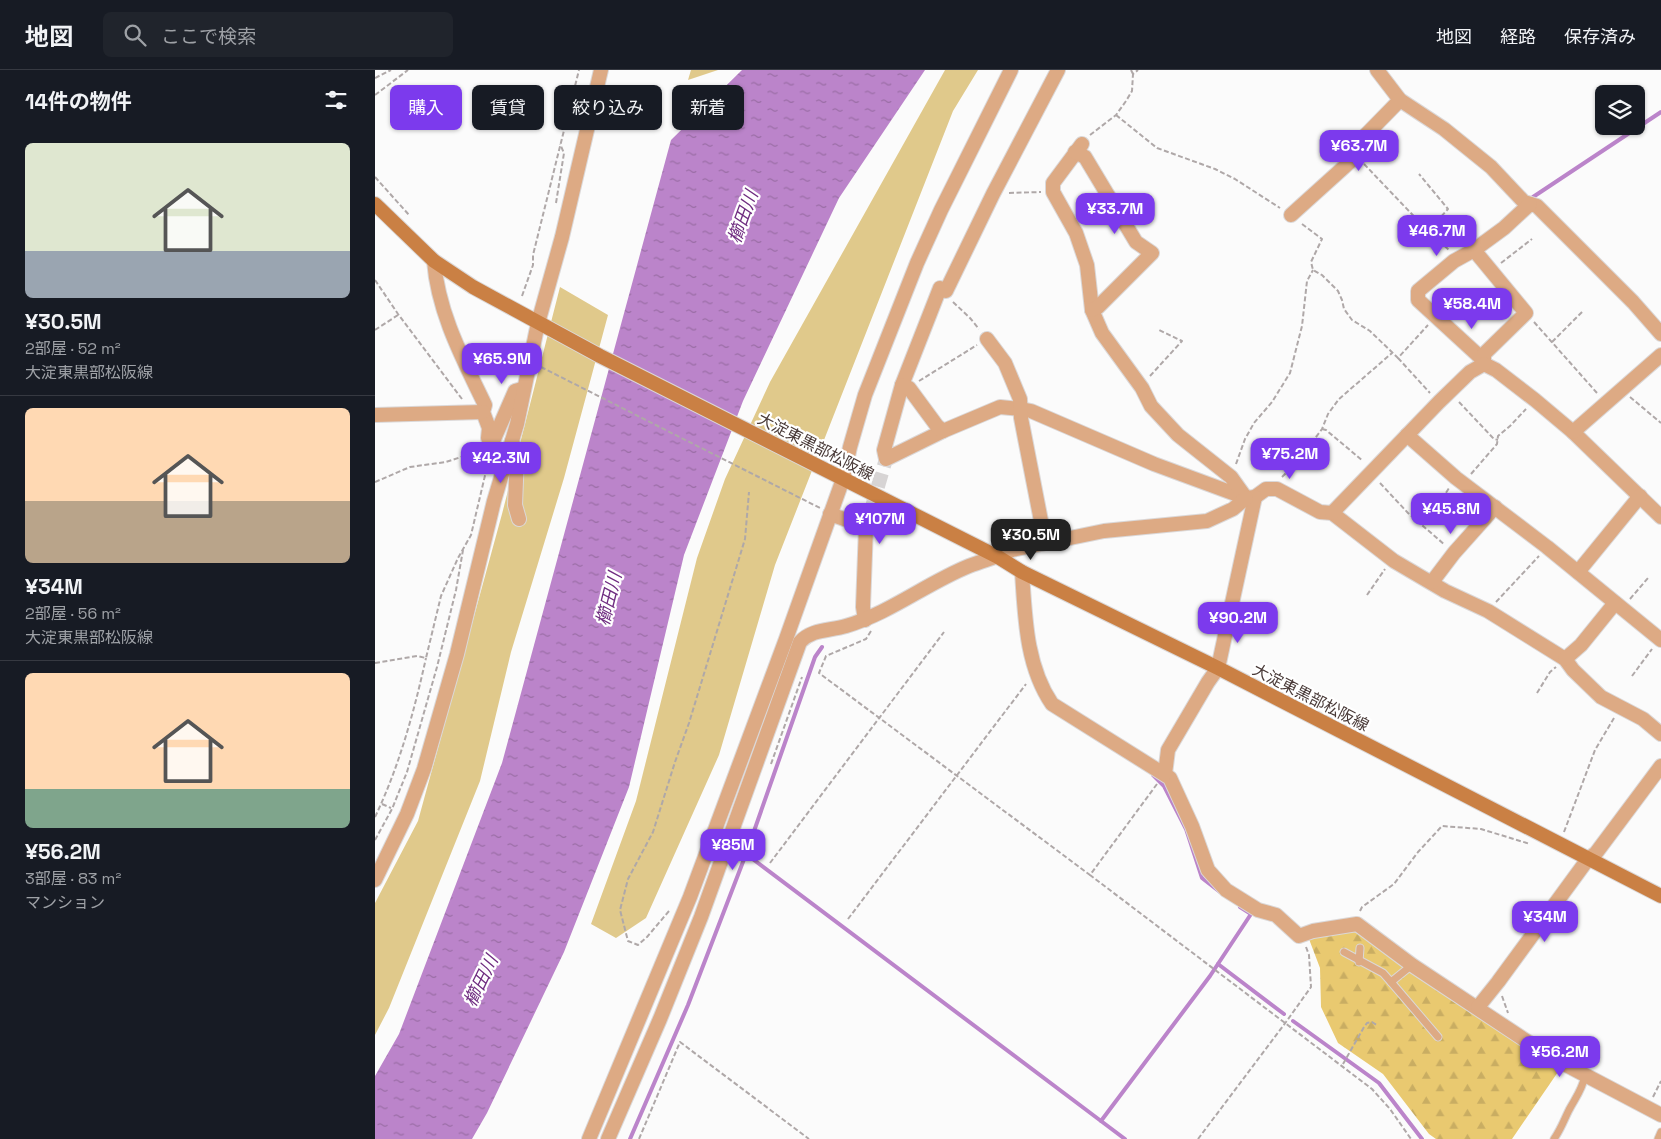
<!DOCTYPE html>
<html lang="ja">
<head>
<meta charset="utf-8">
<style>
  :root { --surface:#171b24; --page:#20242c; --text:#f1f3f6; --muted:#9ea1a6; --line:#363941; --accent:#7c3aed }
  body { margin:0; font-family:"Space Grotesk","Noto Sans JP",sans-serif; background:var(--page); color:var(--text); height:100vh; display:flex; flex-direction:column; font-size:19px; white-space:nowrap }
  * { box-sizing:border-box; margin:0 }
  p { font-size:16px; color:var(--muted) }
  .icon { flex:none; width:28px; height:28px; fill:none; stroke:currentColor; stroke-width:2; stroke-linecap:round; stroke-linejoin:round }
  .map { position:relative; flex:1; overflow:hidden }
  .side { display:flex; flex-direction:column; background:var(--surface); width:375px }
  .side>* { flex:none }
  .top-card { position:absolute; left:15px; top:15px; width:475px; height:45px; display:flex; gap:10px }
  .controls { position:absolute; left:1220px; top:15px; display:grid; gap:10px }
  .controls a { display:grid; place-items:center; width:50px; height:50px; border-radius:8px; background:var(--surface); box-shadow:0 1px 4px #0004; font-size:25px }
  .price { position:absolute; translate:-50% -42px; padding:0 11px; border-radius:10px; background:var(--accent); color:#fff; font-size:16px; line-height:32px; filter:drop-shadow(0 1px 2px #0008) }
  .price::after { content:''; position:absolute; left:50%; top:30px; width:15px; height:11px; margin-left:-8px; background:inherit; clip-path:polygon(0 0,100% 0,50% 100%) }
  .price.selected { background:#222; color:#fff }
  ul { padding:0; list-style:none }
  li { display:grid; align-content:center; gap:10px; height:265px; padding:0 25px }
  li+li { border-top:1px solid var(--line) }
  li span { display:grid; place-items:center; height:155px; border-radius:8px; color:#555 }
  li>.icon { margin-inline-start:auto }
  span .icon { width:90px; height:90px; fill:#fffc; stroke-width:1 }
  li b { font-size:21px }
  h2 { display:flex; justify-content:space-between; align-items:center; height:60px; padding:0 25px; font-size:21px }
  .tag { padding:0 18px; border-radius:8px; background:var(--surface); box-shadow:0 1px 4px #0004; font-size:18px; line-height:45px }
  .tag.selected { background:var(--accent); color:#fff }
  header { display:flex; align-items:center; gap:30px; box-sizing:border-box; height:70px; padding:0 25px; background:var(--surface); border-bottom:1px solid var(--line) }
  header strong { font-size:24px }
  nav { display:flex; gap:28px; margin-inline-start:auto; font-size:18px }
  .search { width:350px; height:45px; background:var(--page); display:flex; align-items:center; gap:12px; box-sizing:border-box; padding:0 18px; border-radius:8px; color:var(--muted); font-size:19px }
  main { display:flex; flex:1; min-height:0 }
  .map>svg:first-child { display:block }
  .green { fill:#e0c98b }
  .forest { fill:url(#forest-firs) }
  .water { fill:url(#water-ripples) }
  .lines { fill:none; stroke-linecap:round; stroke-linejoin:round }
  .stream { stroke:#bb84ca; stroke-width:4 }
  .minor-tunnel { stroke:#d7d4d4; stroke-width:14; stroke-dasharray:14 7; stroke-linecap:butt }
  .service-casing { stroke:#dbd8d8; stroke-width:9 }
  .minor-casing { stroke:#dbd8d8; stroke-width:16 }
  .secondary-casing { stroke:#dbd8d8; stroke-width:16 }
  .path { stroke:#afa8a8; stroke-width:2; stroke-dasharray:5 2.5; stroke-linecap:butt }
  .service { stroke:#ddaa84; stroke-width:7 }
  .minor { stroke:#ddaa84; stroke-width:14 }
  .secondary { stroke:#ca8044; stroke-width:14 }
  .labels { text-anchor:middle; stroke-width:4.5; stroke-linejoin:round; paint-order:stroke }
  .street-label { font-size:16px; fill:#483937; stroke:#fff }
  .water-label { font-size:18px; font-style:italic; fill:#6f2d80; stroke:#fff }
</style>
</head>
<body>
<header>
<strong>地図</strong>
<div class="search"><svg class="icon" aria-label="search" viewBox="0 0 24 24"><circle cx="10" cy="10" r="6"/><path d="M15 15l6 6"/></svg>ここで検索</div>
<nav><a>地図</a><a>経路</a><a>保存済み</a></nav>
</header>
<main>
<section class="side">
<h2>14件の物件<svg class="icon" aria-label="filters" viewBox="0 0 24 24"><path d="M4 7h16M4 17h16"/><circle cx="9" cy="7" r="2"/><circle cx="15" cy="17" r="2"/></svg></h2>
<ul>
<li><span style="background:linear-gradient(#dfe7d0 70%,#9aa5b1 0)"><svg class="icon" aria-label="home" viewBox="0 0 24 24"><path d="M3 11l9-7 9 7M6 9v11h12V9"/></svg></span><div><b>¥30.5M</b><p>2部屋 · 52 m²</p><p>大淀東黒部松阪線</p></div></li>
<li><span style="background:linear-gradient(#ffd9b3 60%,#b9a48a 0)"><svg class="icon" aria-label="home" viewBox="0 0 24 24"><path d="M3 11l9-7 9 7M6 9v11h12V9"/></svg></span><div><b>¥34M</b><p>2部屋 · 56 m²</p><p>大淀東黒部松阪線</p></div></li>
<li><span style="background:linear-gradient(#ffd9b3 75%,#7fa58c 0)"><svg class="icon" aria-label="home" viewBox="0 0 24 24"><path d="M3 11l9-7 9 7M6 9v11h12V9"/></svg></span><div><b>¥56.2M</b><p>3部屋 · 83 m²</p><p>マンション</p></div></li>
</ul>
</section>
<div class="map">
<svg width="1286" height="1069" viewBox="0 0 1286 1069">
  <defs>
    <pattern id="forest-firs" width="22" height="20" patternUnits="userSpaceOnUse" patternTransform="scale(1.25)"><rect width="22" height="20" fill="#e9c970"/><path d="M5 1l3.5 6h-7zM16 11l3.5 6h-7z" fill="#c9ad62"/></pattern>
    <pattern id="water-ripples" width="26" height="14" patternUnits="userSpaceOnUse" patternTransform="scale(1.25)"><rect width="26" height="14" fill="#bb84ca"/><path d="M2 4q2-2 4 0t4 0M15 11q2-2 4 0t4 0" fill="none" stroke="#9a6da5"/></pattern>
  </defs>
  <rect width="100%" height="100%" fill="#fbfbfb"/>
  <g class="green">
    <path d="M316,0H343L313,10Z"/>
    <path d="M570,0H603L578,41L400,495L344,685L271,848L241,868L216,854L261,731L322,488L350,409L395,312Z"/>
    <path d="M185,217L233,245L189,408L136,582L105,711L14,938L0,965V833L43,751L127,444Z"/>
  </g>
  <path class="forest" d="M979,861L1185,999L1137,1069H1061L1054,1064L1008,1004L963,973L946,937L945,898L934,869Z"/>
  <path class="water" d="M367,0H550L464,128L368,331L309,485L254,717L189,882L112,1043L97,1069H0V1006L24,964L127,693L296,70Z"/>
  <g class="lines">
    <g class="stream">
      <path d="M1158,127L1286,42"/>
      <path d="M779,703L778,705L789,716L811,759L827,808L845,822"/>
      <path d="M371,784L726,1051L835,906L876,844L865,837"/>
      <path d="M843,894L909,944"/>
      <path d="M918,951L1004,1013L1047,1069"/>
      <path d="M726,1051L750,1069"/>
      <path d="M255,1069L313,935L371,784L440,587L447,577"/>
    </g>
    <path class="minor-tunnel" d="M491,457L511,389"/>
    <g class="service-casing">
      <g id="service">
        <path d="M969,882L1008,903L1016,912"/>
        <path d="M984,892L985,878"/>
        <path d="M1037,895L1016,912L1063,967"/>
        <path d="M1179,1069C1186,1059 1189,1050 1194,1040C1201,1027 1207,1020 1210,1006"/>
        <path d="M1283,1069L1286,1062"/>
      </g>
    </g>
    <g class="minor-casing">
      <g id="minor">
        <path d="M683,0L618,124L571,221L565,218L527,315L509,380L511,389L568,361L625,337L646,339L656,341L779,394L871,428L880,427L891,419H902L945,442L957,443L1019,491L1070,521L1113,541L1190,589L1198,600L1226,627L1268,649L1286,664"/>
        <path d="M1002,0L1025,30L1069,59L1116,97L1149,132L1162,136L1258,232L1286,264"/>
        <path d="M707,74L678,113V122L701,163L712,195L717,240L727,263L767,318L776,336L803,365L856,407L871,428"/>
        <path d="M700,82L710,87L761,172L777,183L723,237L717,240"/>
        <path d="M1155,134L1129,158L1099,180L1079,191L1043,221V230L1105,287L1109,294L1121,300L1160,330L1198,362L1286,447"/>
        <path d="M916,145L978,89L982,74L1025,30"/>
        <path d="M1099,180L1151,243L1109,284V294"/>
        <path d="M59,191C63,243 88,289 110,335L108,342L114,358L113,368L119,369L140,321L147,319"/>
        <path d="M612,269L630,293L645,329L646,348L668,461L673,471"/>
        <path d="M527,315L534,318L562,356L568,361"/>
        <path d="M0,345L108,342"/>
        <path d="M1198,362L1286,285"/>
        <path d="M1032,365L1081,408L1172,477L1286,570"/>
        <path d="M137,371L142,386L140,435L144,449"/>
        <path d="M957,443L1064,332L1095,302L1109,294"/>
        <path d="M455,444L491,457L488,537L490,550"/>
        <path d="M647,502C650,547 651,596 677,634L795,708L817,756L833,800L851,820L883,840L901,845L924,866L938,861L982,854L1037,895L1174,986L1286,1045"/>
        <path d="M1203,502L1265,426"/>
        <path d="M1057,512L1079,483L1120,437"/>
        <path d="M1190,589L1206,575L1240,533"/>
        <path d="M790,704L793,680L833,612L843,598L880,427"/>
        <path d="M0,810L32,744L49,699L82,584L119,431L142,354L163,253L187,167L226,0"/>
        <path d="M1103,937L1123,912L1213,789L1221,783L1286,696"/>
        <path d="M214,1069L315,827L411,569L468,409L475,377L490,325L542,193L566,140L636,0"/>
        <path d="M233,1069L285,949L326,847L425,572C437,559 454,561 471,556C515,543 552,513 594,496C609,490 623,487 637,480L729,461L832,451L858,439L871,428"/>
      </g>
    </g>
    <g class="secondary-casing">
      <path id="secondary" d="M0,134L59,191L98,217L225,286L623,487L647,502L843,598L1286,826"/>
    </g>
    <g class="path">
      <path d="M756,0L758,4"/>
      <path d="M0,8L16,0"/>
      <path d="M0,25L33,0"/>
      <path d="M741,45L782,78L840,99L860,109L905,138"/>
      <path d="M715,65L741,45L751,31L757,21L758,4L763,0"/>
      <path d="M989,94L1053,161L1073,139L1044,104"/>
      <path d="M0,107L35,146"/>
      <path d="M634,123L666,122"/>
      <path d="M181,133L189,83L185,74"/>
      <path d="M927,154L947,169L936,192L938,200L947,205L963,221L967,230L969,239L977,250L995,261L1023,288L1053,255"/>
      <path d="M1053,161L1074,180"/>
      <path d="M1126,193L1157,169"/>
      <path d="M0,210L23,244L87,329"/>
      <path d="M147,226L158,195V185L204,0"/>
      <path d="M578,232L595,248L604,259"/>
      <path d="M1159,252L1222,323"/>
      <path d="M0,260L23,245"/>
      <path d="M1177,272L1208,241"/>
      <path d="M1023,288L1055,323"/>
      <path d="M166,297L445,438"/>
      <path d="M775,306L807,271L784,260"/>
      <path d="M544,311L602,275"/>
      <path d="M1255,327L1286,353"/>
      <path d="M1084,332L1119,369L1123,370"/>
      <path d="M947,359L951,360L988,391"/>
      <path d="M861,394L870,369L879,353L897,332L915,303L927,256L932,211L938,200"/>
      <path d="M1096,404L1122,374L1123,366L1135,356L1151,339"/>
      <path d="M907,407L922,392L947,359L953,344L964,329L1017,283"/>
      <path d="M0,412L35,397L71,392L86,387L104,376"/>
      <path d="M1005,413L1033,443L1070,475"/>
      <path d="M1067,429L1074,418"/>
      <path d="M992,525L1010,499"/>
      <path d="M1255,529L1273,508"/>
      <path d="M1121,532L1164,486"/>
      <path d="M496,561L491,569L451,586L444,603L715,805"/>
      <path d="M0,593L42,586L51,588L66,526L83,488L96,465L116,380"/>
      <path d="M1257,606L1277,579"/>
      <path d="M1162,623L1175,602L1181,597"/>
      <path d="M396,694L427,607"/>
      <path d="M782,714L715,805L997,1019L1015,1039L1036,1069"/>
      <path d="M7,734L16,738"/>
      <path d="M0,747C24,697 39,642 51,588"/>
      <path d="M1189,762L1220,680L1239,648"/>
      <path d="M0,770L17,739L32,702L62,597L81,520L88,480"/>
      <path d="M395,793L569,562"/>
      <path d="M294,841L272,867L263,875L253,871L245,840L253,809L278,762L300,692L314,653L370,469L374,422"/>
      <path d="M985,841L987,837L1019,814L1043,782L1067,756L1106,759L1155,774"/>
      <path d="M473,849L651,614"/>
      <path d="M1127,926L1133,943"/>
      <path d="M968,994L989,957L992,953L997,952L1003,956"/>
      <path d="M1278,1027L1286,1011"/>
      <path d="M264,1069L305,972L434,1069"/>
      <path d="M823,1069L911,952L936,917L934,885L931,877"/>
    </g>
    <use href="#service" class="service"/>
    <use href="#minor" class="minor"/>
    <use href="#secondary" class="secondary"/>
  </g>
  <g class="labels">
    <g class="street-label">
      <text transform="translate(441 376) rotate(27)" y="6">大淀東黒部松阪線</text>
      <text transform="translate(936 627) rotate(27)" y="6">大淀東黒部松阪線</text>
    </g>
    <g class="water-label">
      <text transform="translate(368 147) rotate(-70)" y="6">櫛田川</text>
      <text transform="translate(234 529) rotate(-76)" y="6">櫛田川</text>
      <text transform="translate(106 911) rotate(-64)" y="6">櫛田川</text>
    </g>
  </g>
</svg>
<div class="controls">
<a><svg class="icon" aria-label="layers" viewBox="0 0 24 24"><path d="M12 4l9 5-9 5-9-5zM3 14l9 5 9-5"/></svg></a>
</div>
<b class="price" style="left:984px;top:102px">¥63.7M</b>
<b class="price" style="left:740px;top:165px">¥33.7M</b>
<b class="price" style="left:1062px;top:187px">¥46.7M</b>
<b class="price" style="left:1097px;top:260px">¥58.4M</b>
<b class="price" style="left:127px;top:315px">¥65.9M</b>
<b class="price" style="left:915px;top:410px">¥75.2M</b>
<b class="price" style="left:126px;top:414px">¥42.3M</b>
<b class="price" style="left:1076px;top:465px">¥45.8M</b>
<b class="price" style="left:505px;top:475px">¥107M</b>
<b class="price selected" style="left:656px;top:491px">¥30.5M</b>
<b class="price" style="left:863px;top:574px">¥90.2M</b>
<b class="price" style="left:358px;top:801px">¥85M</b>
<b class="price" style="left:1170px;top:873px">¥34M</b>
<b class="price" style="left:1185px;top:1008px">¥56.2M</b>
<div class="top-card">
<a class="tag selected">購入</a>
<a class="tag">賃貸</a>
<a class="tag">絞り込み</a>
<a class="tag">新着</a>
</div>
</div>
</main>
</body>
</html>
